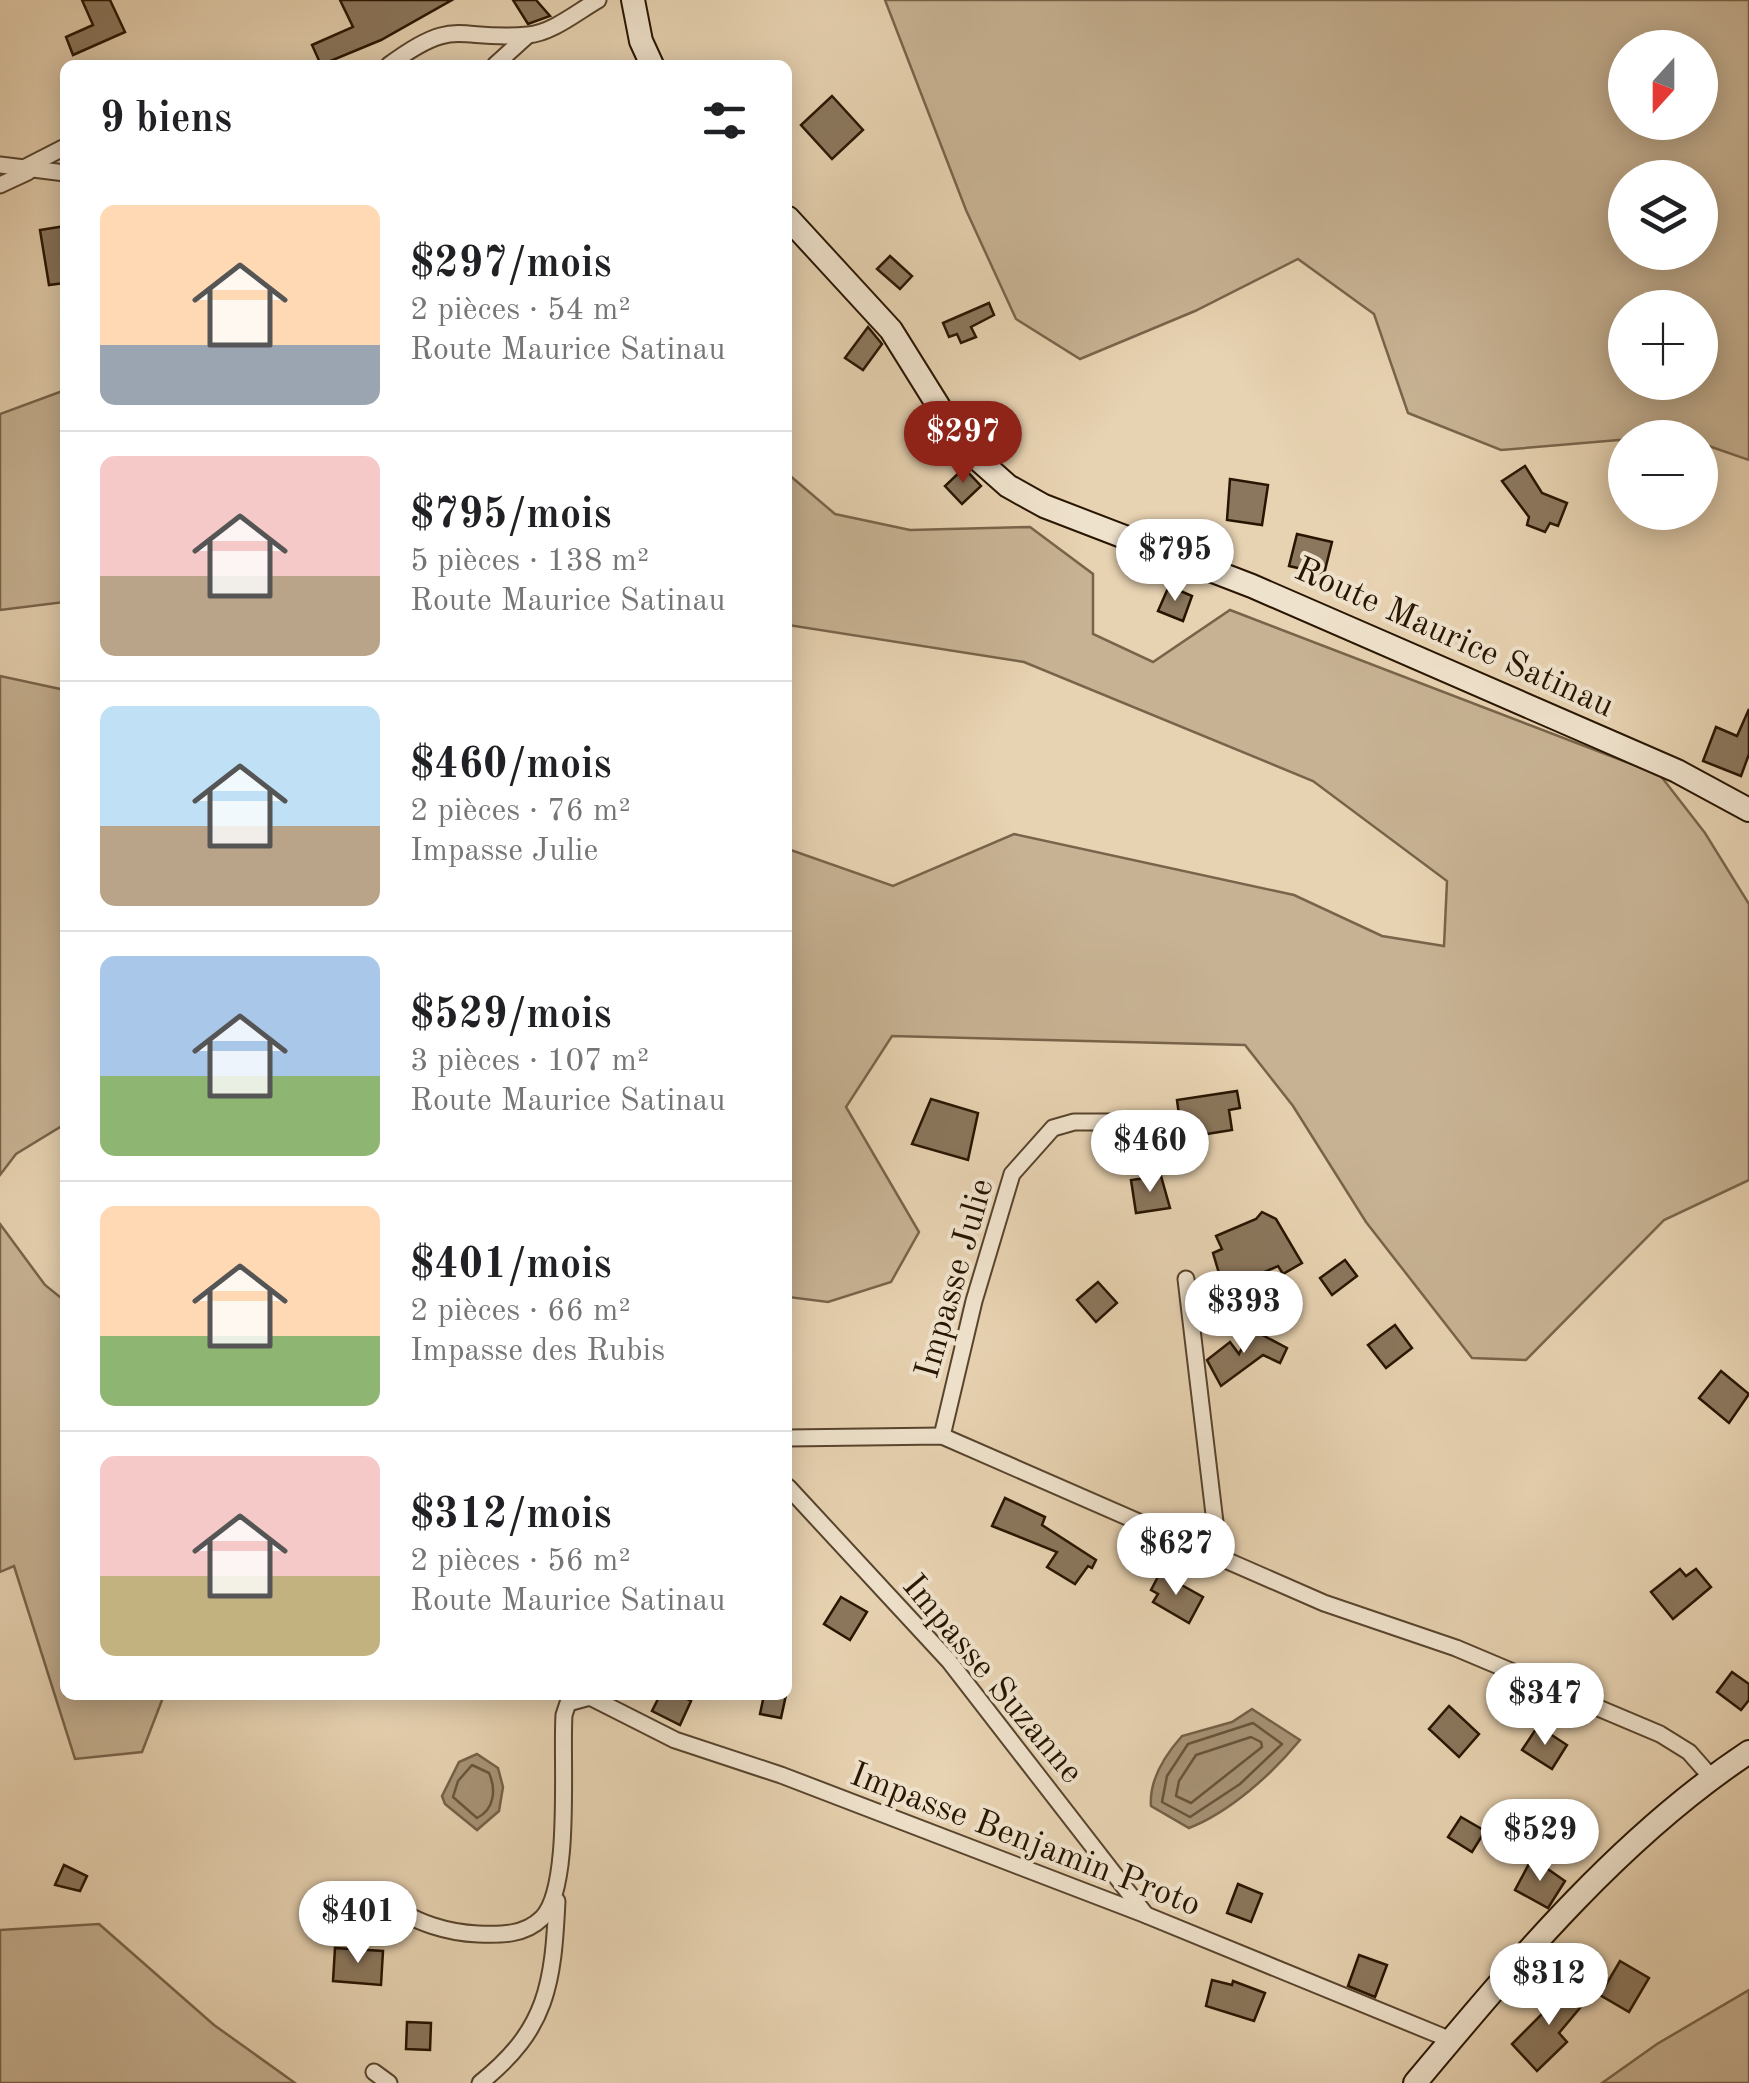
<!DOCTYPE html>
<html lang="fr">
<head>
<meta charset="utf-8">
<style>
  :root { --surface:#fff; --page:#f2f2f2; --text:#202124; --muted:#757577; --line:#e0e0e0; --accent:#8f2418 }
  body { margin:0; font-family:"Old Standard TT",serif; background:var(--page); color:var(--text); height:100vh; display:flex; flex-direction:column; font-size:38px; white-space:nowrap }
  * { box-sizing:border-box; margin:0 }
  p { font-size:32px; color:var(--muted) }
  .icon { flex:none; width:55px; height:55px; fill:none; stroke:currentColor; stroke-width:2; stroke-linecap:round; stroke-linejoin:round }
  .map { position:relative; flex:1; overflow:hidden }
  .side { position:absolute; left:60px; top:60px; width:732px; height:1640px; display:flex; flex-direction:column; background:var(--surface); border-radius:15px; box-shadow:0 5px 25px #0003 }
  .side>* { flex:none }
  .needle { width:65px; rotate:201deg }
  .controls { position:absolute; left:1608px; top:30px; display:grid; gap:20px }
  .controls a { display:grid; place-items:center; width:110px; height:110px; border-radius:50%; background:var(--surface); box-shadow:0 5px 25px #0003; font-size:50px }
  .price { position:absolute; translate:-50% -85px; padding:0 22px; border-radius:35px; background:#fff; color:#222; font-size:32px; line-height:65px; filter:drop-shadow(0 2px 5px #0008) }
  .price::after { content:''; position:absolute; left:50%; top:60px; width:30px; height:22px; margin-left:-15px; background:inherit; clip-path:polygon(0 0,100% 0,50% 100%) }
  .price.on { background:var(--accent); color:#fff }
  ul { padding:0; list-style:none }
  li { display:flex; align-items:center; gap:30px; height:250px; padding:0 40px }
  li+li { border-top:2px solid var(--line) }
  li span { display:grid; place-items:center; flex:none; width:280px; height:200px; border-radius:15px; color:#555 }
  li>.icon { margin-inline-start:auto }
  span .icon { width:120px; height:120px; fill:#fffc; stroke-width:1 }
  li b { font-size:42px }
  h2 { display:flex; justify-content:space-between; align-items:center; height:120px; padding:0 40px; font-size:42px }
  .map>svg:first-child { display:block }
  .green { fill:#c7b293; stroke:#78644a; stroke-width:2.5; fill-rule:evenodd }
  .water { fill:#a69275; stroke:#746047; stroke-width:2.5 }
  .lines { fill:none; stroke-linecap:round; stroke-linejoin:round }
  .shore { stroke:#67543b; stroke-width:2.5 }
  .building { fill:#8b775d; stroke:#281501; stroke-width:2.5 }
  .minor-casing { stroke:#58442d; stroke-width:19 }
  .secondary-casing { stroke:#281501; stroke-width:26 }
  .minor { stroke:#efe2cc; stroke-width:15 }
  .secondary { stroke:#efe2cc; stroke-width:22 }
  .labels { text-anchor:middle; stroke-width:8; stroke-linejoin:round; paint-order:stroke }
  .street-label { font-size:35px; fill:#281501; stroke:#efe2cc }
</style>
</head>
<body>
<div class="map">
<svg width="1749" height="2083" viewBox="0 0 1749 2083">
  <rect width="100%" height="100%" fill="#e7d2b1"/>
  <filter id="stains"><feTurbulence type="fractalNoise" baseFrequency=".002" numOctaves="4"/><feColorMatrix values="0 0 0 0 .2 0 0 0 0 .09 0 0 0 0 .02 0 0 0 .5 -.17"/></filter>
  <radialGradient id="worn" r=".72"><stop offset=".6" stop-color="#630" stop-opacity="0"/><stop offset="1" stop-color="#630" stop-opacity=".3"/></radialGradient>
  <g class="green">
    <path d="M885,0H1749V460L1700,443V438L1678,435L1501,450L1408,413L1374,314L1298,259L1195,311L1080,359L1016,319L966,210ZM1625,48H1700V122H1625ZM1625,178H1700V252H1625ZM1625,308H1700V382H1625Z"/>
    <path d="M65,390V602L0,610V414Z"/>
    <path d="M788,474L835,514L910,530L1030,527L1093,574V634L1153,662L1230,610L1660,775L1705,833L1749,904V1180L1664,1220L1526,1360L1472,1358L1366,1222L1293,1106L1245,1045L892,1036L846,1107L919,1232L891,1282L828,1302L788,1297V849L893,886L1014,834L1294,895L1382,936L1444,946L1447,881L1313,781L1024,662L788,625Z"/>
    <path d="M0,676L65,690V1124L16,1154L0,1175Z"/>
    <path d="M0,1224L45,1285L65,1301V1695H164L142,1752L75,1759L14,1566L0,1572Z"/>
    <path d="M99,1924L214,2025L295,2083H0V1930Z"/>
    <path d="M1749,1990V2083H1602L1657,2044Z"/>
  </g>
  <g class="water">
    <path d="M1252,1709L1300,1740C1272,1774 1230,1812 1189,1828L1151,1806C1149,1780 1166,1754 1182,1736L1232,1722Z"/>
    <path d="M477,1754L498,1768L503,1787L499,1811L477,1830L445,1804L442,1796L459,1762Z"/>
  </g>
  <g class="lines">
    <g class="shore">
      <path d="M1253,1723L1282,1744L1240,1784L1190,1817L1162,1802L1167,1776L1188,1744Z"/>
      <path d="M1251,1737L1261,1742L1262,1747L1191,1803L1176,1796L1179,1781L1196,1755Z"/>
      <path d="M472,1765L489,1773C496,1789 495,1809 477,1818L453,1797L458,1781Z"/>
    </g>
  </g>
  <g class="building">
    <path d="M82,0H110L125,32L73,55L66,37L93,25Z"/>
    <path d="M340,0H452L381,40L321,65L312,45L353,27Z"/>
    <path d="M513,0H536L550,16L528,24Z"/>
    <path d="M832,96L863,130L832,159L801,125Z"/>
    <path d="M65,226V283L49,285L40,230Z"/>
    <path d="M890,256L912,276L900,289L877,269Z"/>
    <path d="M989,303L994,315L971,327L976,337L961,343L957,334L949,337L943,323Z"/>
    <path d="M868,327L882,344L863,370L845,358Z"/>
    <path d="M1525,466L1542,493L1567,503L1558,526L1550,523L1545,532L1527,525L1529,517L1502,481Z"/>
    <path d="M964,468L981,486L962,504L945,486Z"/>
    <path d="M1230,479L1268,485L1262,525L1227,520Z"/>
    <path d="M1297,534L1332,542L1324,574L1289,566Z"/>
    <path d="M1169,586L1192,596L1183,621L1158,611Z"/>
    <path d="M1749,709V754L1741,776L1703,761L1716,727L1737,736Z"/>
    <path d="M1237,1091L1240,1108L1229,1110L1232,1130L1182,1138L1177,1100Z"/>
    <path d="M931,1099L978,1113L968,1160L912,1144Z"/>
    <path d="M1161,1176L1170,1208L1136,1213L1131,1180Z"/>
    <path d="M1262,1212L1276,1219L1302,1263L1283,1274L1278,1266L1224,1290L1213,1253L1222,1249L1216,1236L1256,1219Z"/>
    <path d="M1345,1260L1357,1276L1332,1295L1320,1278Z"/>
    <path d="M1098,1282L1117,1303L1096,1322L1077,1300Z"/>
    <path d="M1395,1325L1412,1348L1386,1368L1368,1345Z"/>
    <path d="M1251,1329L1287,1348L1280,1363L1263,1355L1221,1386L1207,1360L1230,1342L1239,1354Z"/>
    <path d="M1721,1371L1749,1394L1729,1423L1699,1398Z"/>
    <path d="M1005,1498L1045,1517L1042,1525L1096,1560L1092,1568L1088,1566L1075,1584L1047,1567L1057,1552L992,1526Z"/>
    <path d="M1680,1569L1686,1576L1696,1569L1711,1587L1673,1619L1651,1592Z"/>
    <path d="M1160,1573L1203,1597L1189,1623L1153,1602L1158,1594L1151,1590Z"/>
    <path d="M841,1597L867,1612L850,1640L824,1624Z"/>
    <path d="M1732,1672L1749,1684V1700L1741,1710L1717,1692Z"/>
    <path d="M660,1695H679L691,1701L680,1725L652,1711Z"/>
    <path d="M764,1695H786L781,1718L760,1714Z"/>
    <path d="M1449,1706L1479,1734L1459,1757L1429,1729Z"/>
    <path d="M1538,1726L1567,1745L1552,1769L1522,1750Z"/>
    <path d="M1461,1817L1485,1831L1472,1852L1448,1837Z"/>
    <path d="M1532,1858L1565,1881L1548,1908L1515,1890Z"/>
    <path d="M64,1865L87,1876L80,1891L55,1885Z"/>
    <path d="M1238,1884L1262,1894L1251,1922L1227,1913Z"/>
    <path d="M335,1948L383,1951L381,1985L333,1981Z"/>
    <path d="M1359,1955L1387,1965L1375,1997L1348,1986Z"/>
    <path d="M1620,1961L1649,1978L1629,2012L1600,1995Z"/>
    <path d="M1212,1980L1232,1985L1233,1981L1265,1993L1254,2021L1206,2006Z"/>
    <path d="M1562,1983L1585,2002L1559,2033L1567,2042L1537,2071L1512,2044L1544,2012L1540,2009Z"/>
    <path d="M407,2022L431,2023L430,2050L406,2049Z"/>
  </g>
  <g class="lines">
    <g class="minor-casing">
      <g id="minor">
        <path d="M389,65C458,14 457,42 528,35C552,33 577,12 598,0"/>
        <path d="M495,65L527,36"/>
        <path d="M0,165L65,173"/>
        <path d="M20,170L65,147"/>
        <path d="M0,185L28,172"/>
        <path d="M1186,1279L1219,1556"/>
        <path d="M942,1436L974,1301L1012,1174L1053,1128L1074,1122H1150"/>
        <path d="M788,1438L942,1436L1324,1603L1456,1648L1660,1734L1689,1752L1711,1777"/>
        <path d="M788,1487L949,1661L1146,1915"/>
        <path d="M394,1903C410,1923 452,1933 478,1934C501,1935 525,1935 542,1918C572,1888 561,1759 564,1715L568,1703L590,1697L675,1740L781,1775L1146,1915L1451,2040"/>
        <path d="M374,2072L389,2083"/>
        <path d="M480,2083C548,2029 553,1983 557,1901"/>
      </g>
    </g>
    <g class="secondary-casing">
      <g id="secondary">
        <path d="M633,0L641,41L652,65"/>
        <path d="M788,218L891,330L964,447L1008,486L1044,506L1252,586L1677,771L1749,810"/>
        <path d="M1415,2083C1515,1964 1619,1838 1749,1752"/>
      </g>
    </g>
    <use href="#minor" class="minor"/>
    <use href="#secondary" class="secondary"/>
  </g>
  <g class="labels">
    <g class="street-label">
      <text transform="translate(1455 636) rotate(24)" y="12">Route Maurice Satinau</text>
      <text transform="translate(953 1278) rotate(-74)" y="12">Impasse Julie</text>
      <text transform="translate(994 1678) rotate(50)" y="12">Impasse Suzanne</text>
      <text transform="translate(1026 1838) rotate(21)" y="12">Impasse Benjamin Proto</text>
    </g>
  </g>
  <rect width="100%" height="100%" filter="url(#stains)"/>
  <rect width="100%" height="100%" fill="url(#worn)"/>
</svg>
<div class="controls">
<a><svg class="needle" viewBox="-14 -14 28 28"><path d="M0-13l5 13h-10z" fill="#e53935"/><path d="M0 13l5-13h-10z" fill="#757577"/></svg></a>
<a><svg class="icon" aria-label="layers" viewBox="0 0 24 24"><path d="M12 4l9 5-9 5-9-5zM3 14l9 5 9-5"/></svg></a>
<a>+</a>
<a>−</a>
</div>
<b class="price on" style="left:963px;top:486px">$297</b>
<b class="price" style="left:1175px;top:604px">$795</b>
<b class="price" style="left:1150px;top:1195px">$460</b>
<b class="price" style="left:1244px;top:1356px">$393</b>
<b class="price" style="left:1176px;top:1598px">$627</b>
<b class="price" style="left:1545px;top:1748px">$347</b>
<b class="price" style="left:1540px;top:1884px">$529</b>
<b class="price" style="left:358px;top:1966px">$401</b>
<b class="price" style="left:1549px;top:2028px">$312</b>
<section class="side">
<h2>9 biens<svg class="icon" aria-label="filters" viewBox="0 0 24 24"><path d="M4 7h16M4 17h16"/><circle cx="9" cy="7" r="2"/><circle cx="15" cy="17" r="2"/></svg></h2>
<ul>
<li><span style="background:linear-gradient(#ffd9b3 70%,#9aa5b1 0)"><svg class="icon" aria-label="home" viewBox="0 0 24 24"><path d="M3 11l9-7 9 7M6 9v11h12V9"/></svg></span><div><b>$297/mois</b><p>2 pièces · 54 m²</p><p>Route Maurice Satinau</p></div></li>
<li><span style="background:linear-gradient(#f6c9c9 60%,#b9a48a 0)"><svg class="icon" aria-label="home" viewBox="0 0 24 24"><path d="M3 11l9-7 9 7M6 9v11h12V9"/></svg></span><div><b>$795/mois</b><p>5 pièces · 138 m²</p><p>Route Maurice Satinau</p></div></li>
<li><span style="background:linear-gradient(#bfe0f5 60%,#b9a48a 0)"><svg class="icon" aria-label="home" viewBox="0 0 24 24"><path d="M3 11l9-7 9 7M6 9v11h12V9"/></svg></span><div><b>$460/mois</b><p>2 pièces · 76 m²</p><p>Impasse Julie</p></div></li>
<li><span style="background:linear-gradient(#a9c7e8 60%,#8fb573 0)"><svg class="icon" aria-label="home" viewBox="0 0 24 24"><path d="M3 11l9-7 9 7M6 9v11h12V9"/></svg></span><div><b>$529/mois</b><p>3 pièces · 107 m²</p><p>Route Maurice Satinau</p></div></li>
<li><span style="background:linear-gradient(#ffd9b3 65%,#8fb573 0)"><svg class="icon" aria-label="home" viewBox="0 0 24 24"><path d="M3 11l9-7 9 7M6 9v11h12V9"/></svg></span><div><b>$401/mois</b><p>2 pièces · 66 m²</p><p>Impasse des Rubis</p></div></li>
<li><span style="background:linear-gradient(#f6c9c9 60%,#c2b280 0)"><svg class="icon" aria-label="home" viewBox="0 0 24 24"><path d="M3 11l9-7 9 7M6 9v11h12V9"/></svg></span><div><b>$312/mois</b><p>2 pièces · 56 m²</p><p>Route Maurice Satinau</p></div></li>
</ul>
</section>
</div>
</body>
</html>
